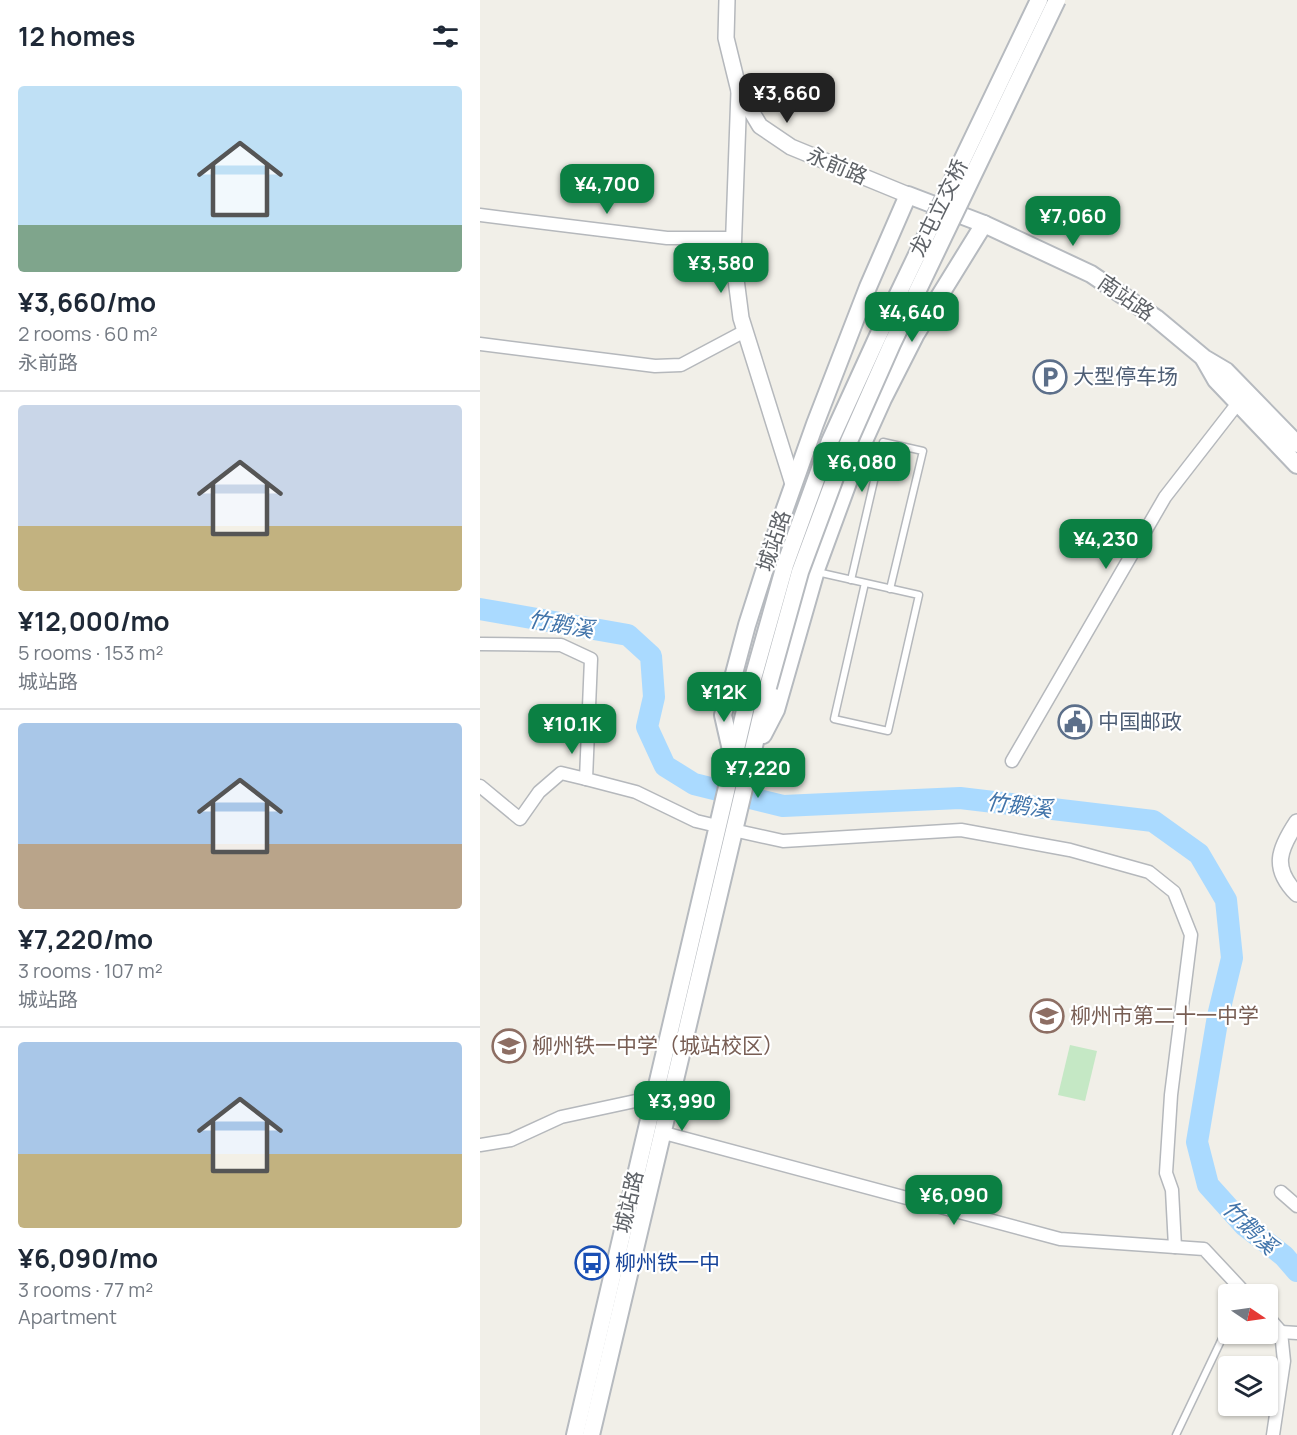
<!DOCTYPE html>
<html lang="en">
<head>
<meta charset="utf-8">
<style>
  :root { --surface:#fff; --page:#f6f6f7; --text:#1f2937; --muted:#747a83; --line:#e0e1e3; --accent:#0b8043 }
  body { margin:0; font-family:Manrope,"Noto Sans SC",sans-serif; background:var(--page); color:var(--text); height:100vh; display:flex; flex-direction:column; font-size:22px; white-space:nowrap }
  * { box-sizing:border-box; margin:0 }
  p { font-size:20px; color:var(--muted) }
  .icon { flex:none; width:33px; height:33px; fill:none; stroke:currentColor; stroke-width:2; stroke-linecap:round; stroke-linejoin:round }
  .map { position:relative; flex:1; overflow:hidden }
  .side { display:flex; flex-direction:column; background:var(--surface); width:480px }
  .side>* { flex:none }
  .needle { width:39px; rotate:103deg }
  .buttons { position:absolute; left:738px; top:1284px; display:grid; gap:12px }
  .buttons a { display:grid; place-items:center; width:60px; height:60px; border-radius:6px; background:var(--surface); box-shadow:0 2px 4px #0004; font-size:30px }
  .price { position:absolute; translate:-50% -51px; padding:0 14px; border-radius:12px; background:var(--accent); color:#fff; font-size:20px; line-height:39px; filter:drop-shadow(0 2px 3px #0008) }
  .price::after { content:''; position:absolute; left:50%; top:36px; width:18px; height:14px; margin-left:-9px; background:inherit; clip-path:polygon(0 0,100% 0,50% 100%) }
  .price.on { background:#222; color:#fff }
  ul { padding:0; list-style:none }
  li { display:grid; align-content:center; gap:12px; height:318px; padding:0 18px }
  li+li { border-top:2px solid var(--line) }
  li span { display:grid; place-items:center; height:186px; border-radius:6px; color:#555 }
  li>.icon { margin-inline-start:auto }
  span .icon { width:108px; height:108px; fill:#fffc; stroke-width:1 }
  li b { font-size:26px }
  h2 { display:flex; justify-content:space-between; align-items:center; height:72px; padding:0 18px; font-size:26px }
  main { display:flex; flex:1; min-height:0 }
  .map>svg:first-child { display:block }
  .green { fill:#c5e8c5 }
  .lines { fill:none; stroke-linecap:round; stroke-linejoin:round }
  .river { stroke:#aadaff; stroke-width:22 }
  .service-casing { stroke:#b5b8bc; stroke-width:9 }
  .minor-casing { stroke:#b5b8bc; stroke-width:15 }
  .tertiary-casing { stroke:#b5b8bc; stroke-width:18 }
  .secondary-casing { stroke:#b6babf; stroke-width:20 }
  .service { stroke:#fff; stroke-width:6 }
  .minor { stroke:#fff; stroke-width:12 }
  .tertiary { stroke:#fff; stroke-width:15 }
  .secondary { stroke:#fff; stroke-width:16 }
  .secondary-bridge-casing { stroke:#b6babf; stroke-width:20; stroke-linecap:butt }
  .secondary-bridge { stroke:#fff; stroke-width:16 }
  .labels { text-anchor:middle; stroke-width:4.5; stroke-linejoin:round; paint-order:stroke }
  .street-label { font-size:21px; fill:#5f6368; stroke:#fff }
  .service-label { font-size:21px; fill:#4e5e75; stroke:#fff; text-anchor:start }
  .education-label { font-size:21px; fill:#785e54; stroke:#fff; text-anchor:start }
  .transit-label { font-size:21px; fill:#164399; stroke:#fff; text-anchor:start }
  .water-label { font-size:22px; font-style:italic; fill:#4174aa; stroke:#fff }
</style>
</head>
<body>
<main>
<section class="side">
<h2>12 homes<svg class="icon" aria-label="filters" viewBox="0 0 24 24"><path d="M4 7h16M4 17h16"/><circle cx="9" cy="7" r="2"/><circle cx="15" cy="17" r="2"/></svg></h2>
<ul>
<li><span style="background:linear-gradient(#bfe0f5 75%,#7fa58c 0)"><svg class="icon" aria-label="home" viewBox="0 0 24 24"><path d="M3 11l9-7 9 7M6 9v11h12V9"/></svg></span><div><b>¥3,660/mo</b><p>2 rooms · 60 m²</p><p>永前路</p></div></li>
<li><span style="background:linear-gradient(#c9d6e8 65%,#c2b280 0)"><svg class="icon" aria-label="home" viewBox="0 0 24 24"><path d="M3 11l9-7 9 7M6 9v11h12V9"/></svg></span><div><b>¥12,000/mo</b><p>5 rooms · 153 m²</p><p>城站路</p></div></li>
<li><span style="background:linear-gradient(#a9c7e8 65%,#b9a48a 0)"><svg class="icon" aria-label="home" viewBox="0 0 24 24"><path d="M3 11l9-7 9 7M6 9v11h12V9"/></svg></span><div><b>¥7,220/mo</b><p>3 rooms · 107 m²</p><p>城站路</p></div></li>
<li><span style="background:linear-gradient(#a9c7e8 60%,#c2b280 0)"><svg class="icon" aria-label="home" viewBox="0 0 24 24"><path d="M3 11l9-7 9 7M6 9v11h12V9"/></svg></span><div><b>¥6,090/mo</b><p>3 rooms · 77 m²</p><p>Apartment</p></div></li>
</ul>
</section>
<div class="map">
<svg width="817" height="1435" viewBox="0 0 817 1435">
  <rect width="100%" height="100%" fill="#f1efe8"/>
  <path class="green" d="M590,1045L617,1051L605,1101L578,1095Z"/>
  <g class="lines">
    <path class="river" d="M0,609L148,635L171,656L174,697L167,727L185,766L214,784L303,806L480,798L673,821L719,854L746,900L752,958L738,1016L717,1142L728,1185L764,1225L804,1256L817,1271"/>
    <g class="service-casing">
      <g id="service">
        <path d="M337,572L439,595L408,731L354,719L385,583"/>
        <path d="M371,580L403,442L443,451L410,589"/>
        <path d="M696,1435L748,1326"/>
      </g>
    </g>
    <g class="minor-casing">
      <g id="minor">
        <path d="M0,215L187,238H253"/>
        <path d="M0,344L175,366L201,365L265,331"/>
        <path d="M0,644L81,645L111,659L106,779L156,792L216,821L237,826"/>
        <path d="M532,761L685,497L758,403"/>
        <path d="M0,786L40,819L59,792L81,773L106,779"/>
        <path d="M253,830L303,841L481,830L590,850L669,872L694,892L711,935L691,1095L686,1173L692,1190L695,1247"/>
        <path d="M184,1133L580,1239L724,1249L766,1294"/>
        <path d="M0,1145L31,1140L81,1117L174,1097L181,1098"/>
        <path d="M801,1192L817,1206"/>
        <path d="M788,1317L801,1332L804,1361L793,1435"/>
        <path d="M801,1332L817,1333"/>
      </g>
    </g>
    <g class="tertiary-casing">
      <g id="tertiary">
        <path d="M247,0L246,38L259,91L280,126L311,147L428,195"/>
        <path d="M259,91L253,256L261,318L313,484"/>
        <path d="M817,822C799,849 791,868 817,894"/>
      </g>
    </g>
    <g class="secondary-casing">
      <g id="secondary">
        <path d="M724,359L736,380L817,465"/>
        <path d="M283,735L296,710L337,567L380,450L403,399L436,334L504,224"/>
        <path d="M253,759L243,715L267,625L297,531L335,424L388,287L428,195L504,224L611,274L676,318L724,358L746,371L817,444"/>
        <path d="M95,1435L270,689"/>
        <path d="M111,1435L288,687"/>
      </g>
    </g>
    <use href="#service" class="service"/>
    <use href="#minor" class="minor"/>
    <use href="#tertiary" class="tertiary"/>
    <use href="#secondary" class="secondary"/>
    <g class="secondary-bridge-casing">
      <g id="secondary-bridge">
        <path d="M288,687L320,572L366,448L412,344L577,0"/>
        <path d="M270,689L305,565L350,441L397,338L559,0"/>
      </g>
    </g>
    <use href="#secondary-bridge" class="secondary-bridge"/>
  </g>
  <defs>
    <g id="parking-ring" transform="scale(1.725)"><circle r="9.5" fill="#fff" stroke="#5c6f8a" stroke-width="1.5"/><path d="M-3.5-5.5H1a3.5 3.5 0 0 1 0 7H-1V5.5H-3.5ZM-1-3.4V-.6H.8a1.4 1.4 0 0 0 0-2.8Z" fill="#5c6f8a"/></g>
    <g id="civic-ring" transform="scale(1.725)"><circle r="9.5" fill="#fff" stroke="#5c6f8a" stroke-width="1.5"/><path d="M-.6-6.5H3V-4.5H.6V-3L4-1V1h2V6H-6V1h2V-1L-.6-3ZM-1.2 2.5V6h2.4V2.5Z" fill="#5c6f8a"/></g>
    <g id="school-ring" transform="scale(1.725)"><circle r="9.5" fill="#fff" stroke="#8d6e63" stroke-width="1.5"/><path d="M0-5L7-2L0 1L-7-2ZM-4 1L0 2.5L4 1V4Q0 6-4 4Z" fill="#8d6e63"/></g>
    <g id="bus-ring" transform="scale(1.725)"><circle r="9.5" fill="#fff" stroke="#1a4fb4" stroke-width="1.5"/><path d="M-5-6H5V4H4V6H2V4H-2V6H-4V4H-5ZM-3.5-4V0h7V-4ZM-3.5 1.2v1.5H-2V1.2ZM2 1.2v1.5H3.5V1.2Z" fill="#1a4fb4"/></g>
  </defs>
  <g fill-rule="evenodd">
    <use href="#parking-ring" x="570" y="377"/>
    <use href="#civic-ring" x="595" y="722"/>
    <use href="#school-ring" x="567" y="1016"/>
    <use href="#school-ring" x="29" y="1046"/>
    <use href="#bus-ring" x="112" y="1263"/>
  </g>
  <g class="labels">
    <g class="street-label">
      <text transform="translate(357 166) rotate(23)" y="7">永前路</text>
      <text transform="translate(459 208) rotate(-64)" y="7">龙屯立交桥</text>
      <text transform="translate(646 298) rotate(35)" y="7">南站路</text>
      <text transform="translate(294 541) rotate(-72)" y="7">城站路</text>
      <text transform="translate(149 1202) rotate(-77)" y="7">城站路</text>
    </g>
    <g class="service-label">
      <text x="593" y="384">大型停车场</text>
      <text x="618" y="729">中国邮政</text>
    </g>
    <g class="education-label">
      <text x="590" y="1023">柳州市第二十一中学</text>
      <text x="52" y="1053">柳州铁一中学（城站校区）</text>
    </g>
    <g class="transit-label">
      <text x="135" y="1270">柳州铁一中</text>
    </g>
    <g class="water-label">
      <text transform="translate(81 624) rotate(10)" y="8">竹鹅溪</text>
      <text transform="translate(539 805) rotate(7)" y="8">竹鹅溪</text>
      <text transform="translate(770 1227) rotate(44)" y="8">竹鹅溪</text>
    </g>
  </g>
</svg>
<div class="buttons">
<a><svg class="needle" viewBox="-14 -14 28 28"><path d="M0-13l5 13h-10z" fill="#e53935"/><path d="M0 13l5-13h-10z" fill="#747a83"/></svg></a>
<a><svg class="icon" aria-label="layers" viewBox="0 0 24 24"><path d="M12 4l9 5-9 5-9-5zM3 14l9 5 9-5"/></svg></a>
</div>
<b class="price on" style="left:307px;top:124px">¥3,660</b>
<b class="price" style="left:127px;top:215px">¥4,700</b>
<b class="price" style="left:593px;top:247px">¥7,060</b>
<b class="price" style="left:241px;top:294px">¥3,580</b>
<b class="price" style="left:432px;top:343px">¥4,640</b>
<b class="price" style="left:382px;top:493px">¥6,080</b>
<b class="price" style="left:626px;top:570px">¥4,230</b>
<b class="price" style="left:244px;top:723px">¥12K</b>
<b class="price" style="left:92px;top:755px">¥10.1K</b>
<b class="price" style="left:278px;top:799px">¥7,220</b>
<b class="price" style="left:202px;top:1132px">¥3,990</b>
<b class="price" style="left:474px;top:1226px">¥6,090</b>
</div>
</main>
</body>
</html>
